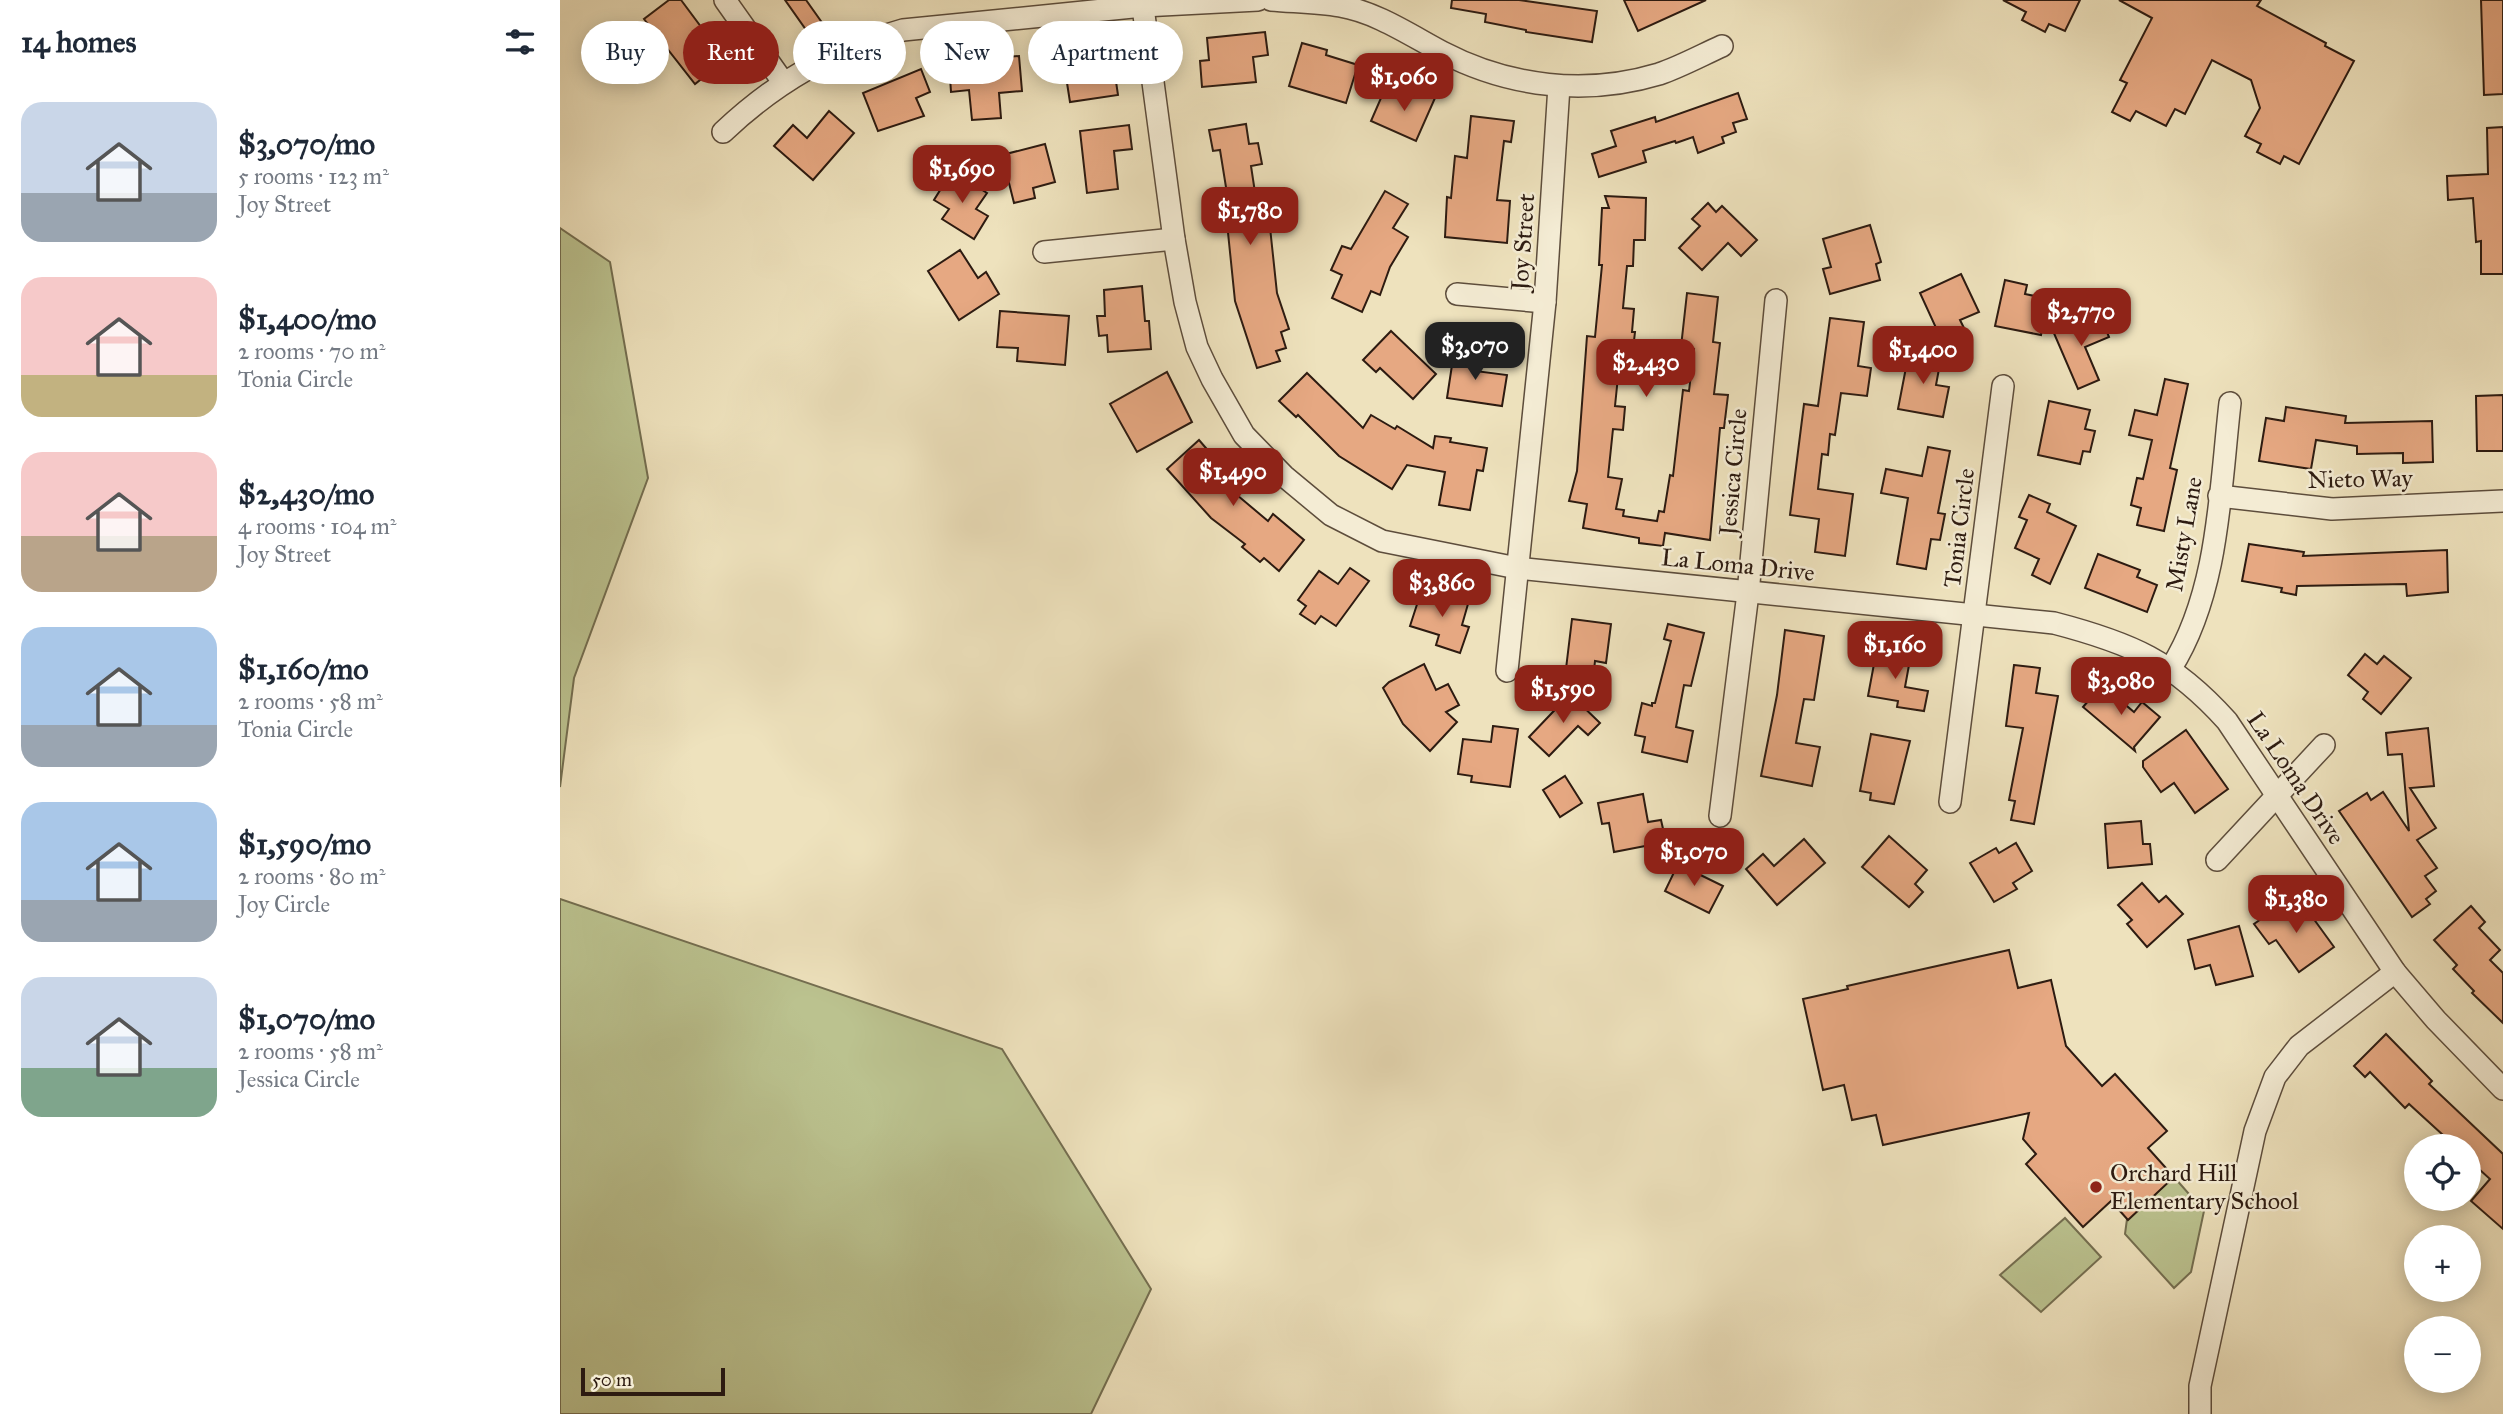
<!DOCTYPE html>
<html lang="en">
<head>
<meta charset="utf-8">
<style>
  :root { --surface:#fff; --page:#f6f6f7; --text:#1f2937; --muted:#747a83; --accent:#8f2418 }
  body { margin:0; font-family:"IM FELL Great Primer",serif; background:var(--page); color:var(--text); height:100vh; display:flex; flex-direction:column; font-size:26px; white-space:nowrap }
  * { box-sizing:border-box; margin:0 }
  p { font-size:23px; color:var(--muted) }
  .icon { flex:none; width:38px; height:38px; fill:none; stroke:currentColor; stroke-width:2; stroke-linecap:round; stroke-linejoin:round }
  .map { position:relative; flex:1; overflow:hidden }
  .panel { display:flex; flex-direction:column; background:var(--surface); width:560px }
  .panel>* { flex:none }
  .top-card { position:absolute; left:21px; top:21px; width:665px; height:63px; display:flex; gap:14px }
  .controls { position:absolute; left:1844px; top:1134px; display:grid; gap:14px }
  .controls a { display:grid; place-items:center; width:77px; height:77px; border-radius:50%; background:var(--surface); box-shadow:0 4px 18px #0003; font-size:35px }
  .scale { position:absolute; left:21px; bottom:18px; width:144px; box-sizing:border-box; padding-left:7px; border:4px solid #2d1b11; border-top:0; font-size:19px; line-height:24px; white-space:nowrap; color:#2d1b11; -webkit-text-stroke:5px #f4ecd4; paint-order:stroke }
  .price { position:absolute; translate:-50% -60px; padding:0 16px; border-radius:14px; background:var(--accent); color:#fff; font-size:23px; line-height:46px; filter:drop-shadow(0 2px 4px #0008) }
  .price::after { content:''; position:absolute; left:50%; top:42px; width:21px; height:16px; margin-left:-10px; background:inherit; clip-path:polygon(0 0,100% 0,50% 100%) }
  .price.active { background:#222; color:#fff }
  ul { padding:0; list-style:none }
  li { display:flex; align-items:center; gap:21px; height:175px; padding:0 21px }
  li span { display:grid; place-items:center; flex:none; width:196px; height:140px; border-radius:21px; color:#555 }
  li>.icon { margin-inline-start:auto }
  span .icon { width:84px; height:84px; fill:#fffc; stroke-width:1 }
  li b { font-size:30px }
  h2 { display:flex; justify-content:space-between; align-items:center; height:84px; padding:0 21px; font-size:30px }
  .chip { padding:0 24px; border-radius:32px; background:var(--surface); box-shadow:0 4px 18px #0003; font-size:24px; line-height:63px }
  .chip.active { background:var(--accent); color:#fff }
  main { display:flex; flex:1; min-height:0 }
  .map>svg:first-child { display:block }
  .green { fill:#bbc28f; stroke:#746e50; stroke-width:2 }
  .building { fill:#e6a882; stroke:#2d1b11; stroke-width:2 }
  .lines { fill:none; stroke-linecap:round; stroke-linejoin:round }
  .minor-casing { stroke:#5d4d3c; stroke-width:24 }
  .minor { stroke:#f4ecd4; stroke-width:21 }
  .poi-dot { fill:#8f2418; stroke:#f4ecd4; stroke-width:2.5 }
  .labels { text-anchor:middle; stroke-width:5; stroke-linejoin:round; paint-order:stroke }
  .street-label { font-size:24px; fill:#2d1b11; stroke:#f4ecd4 }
  .poi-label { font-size:24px; fill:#2d1b11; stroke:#f4ecd4; text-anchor:start }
</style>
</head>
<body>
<main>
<section class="panel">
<h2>14 homes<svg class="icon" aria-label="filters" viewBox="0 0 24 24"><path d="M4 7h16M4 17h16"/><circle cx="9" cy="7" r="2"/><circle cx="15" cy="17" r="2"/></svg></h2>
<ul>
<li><span style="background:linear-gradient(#c9d6e8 65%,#9aa5b1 0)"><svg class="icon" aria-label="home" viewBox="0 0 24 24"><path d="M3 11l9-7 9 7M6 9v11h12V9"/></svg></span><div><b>$3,070/mo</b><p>5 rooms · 123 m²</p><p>Joy Street</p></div></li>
<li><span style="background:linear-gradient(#f6c9c9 70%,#c2b280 0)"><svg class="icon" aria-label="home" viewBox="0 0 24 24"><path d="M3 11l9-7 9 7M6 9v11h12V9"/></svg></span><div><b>$1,400/mo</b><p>2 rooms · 70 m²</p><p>Tonia Circle</p></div></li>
<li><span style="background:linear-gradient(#f6c9c9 60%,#b9a48a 0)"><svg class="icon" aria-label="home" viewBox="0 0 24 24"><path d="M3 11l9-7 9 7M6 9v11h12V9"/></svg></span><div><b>$2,430/mo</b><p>4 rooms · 104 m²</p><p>Joy Street</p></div></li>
<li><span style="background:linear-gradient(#a9c7e8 70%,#9aa5b1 0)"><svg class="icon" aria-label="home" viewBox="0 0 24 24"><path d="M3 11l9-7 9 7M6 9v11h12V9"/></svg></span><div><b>$1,160/mo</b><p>2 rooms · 58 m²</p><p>Tonia Circle</p></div></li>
<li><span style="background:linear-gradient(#a9c7e8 70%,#9aa5b1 0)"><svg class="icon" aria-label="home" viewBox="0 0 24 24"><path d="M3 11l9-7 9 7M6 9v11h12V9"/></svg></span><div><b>$1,590/mo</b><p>2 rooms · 80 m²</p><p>Joy Circle</p></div></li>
<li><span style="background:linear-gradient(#c9d6e8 65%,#7fa58c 0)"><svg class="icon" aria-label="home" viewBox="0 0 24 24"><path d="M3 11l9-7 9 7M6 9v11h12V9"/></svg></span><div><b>$1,070/mo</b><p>2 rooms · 58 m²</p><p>Jessica Circle</p></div></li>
</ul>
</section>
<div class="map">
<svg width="1943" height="1414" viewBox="0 0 1943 1414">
  <rect width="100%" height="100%" fill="#eee2bd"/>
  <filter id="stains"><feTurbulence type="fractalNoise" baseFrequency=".00286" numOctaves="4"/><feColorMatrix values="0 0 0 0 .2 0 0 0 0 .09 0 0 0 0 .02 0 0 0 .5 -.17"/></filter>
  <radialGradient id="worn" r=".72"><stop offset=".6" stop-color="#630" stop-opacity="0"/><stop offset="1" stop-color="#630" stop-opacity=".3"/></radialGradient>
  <g class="green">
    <path d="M0,228L50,262L88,478L14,678L0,787Z"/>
    <path d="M0,899L442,1049L591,1289L531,1414H0Z"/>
    <path d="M1614,1177L1644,1211L1631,1272L1614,1288L1565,1234L1567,1219Z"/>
    <path d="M1505,1218L1541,1257L1481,1312L1440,1275Z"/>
  </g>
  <g class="building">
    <path d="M109,0H121L159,51L148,59L155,68L135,84L84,19Z"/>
    <path d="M225,0H246L263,24L249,34Z"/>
    <path d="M892,0H959L1037,11L1032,42L966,32V30L925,22L926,14L891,8Z"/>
    <path d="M1064,0H1146L1078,31Z"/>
    <path d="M1443,0H1520L1505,31L1489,24L1485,32L1462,20L1466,12Z"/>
    <path d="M1559,0H1701L1697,6L1766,43L1765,46L1794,61L1739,164L1724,156L1720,164L1697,152L1701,144L1685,136L1700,108L1691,80L1652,60L1625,114L1615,109L1606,126L1576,111L1570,121L1552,112L1567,83L1560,80L1592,18Z"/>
    <path d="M1921,0H1943V94L1924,95Z"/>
    <path d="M705,32L708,55L693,57L696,82L642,87L640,61L649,60L647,38Z"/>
    <path d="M742,43L767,50L766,55L798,65L786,103L729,86Z"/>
    <path d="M538,45L542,70L554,68L558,95L510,102L502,51Z"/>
    <path d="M459,56L462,91L439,93L441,118L412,120L409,90L391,92L389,62Z"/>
    <path d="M361,69L370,92L356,98L364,116L318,131L303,93Z"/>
    <path d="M854,89L875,98L856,141L811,121L824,91L848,102Z"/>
    <path d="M1178,93L1187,119L1173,123L1176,132L1162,137L1164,143L1138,153L1133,137L1116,143L1115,141L1083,151L1086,162L1039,177L1032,154L1056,146L1051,131L1095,117L1096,122Z"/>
    <path d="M269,111L294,133L253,180L214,146L233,125L247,138Z"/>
    <path d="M911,116L954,121L951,142L944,141L937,200L950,201L947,243L885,237L887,197L891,198L895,156L907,158Z"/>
    <path d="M686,124L689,144L698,143L702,164L691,166L699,219L709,218L717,293L729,329L721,332L726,348L716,351L720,361L697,368L675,301L666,213L670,212L660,150L653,151L649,130Z"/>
    <path d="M569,125L572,149L554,151L558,189L527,193L520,131Z"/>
    <path d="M1943,127V274H1921V241L1916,242L1913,198L1888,200L1887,176L1928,174L1927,128Z"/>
    <path d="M485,144L495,182L473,188L475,198L454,203L442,155Z"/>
    <path d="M392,171L427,193L416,209L428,216L414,239L382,219L389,209L374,200Z"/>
    <path d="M825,191L848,204L833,228L848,237L830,267L820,295L811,291L802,312L772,298L782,275L771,270L782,246L791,249Z"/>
    <path d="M1045,196L1086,198L1085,240H1074L1073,266H1067L1063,308L1074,309L1072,332H1075L1072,358L1060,357L1055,406L1065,407L1063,430L1053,429L1048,477L1062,479L1056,509L1064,510L1063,516L1097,521L1099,511L1104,512L1110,475L1113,476L1123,390L1129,391L1134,349L1121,347L1127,293L1158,297L1153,342L1160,343L1154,394L1168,395L1164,428H1160L1150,540L1105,533L1103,546L1079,543V538L1023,528L1027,504L1009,501L1017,471L1027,336L1035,337L1042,265H1039L1042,208H1049Z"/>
    <path d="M1148,203L1156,212L1162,206L1197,240L1181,256L1168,243L1142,270L1119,248L1140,226L1132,219Z"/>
    <path d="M1310,225L1321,262L1316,264L1320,280L1270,294L1263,269L1271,267L1263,239Z"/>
    <path d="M400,250L418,278L426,272L439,294L399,320L368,271Z"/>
    <path d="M1401,274L1419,312L1400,320L1405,330L1382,341L1360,293Z"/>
    <path d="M1445,280L1467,285L1465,294L1489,299L1481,335L1435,326Z"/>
    <path d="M582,286L585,321H589L591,349L548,352L547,335L539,336L537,316H545L544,290Z"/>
    <path d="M440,311L509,316L505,365L457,361L458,348L437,347Z"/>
    <path d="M1540,315L1549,337L1525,347L1539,380L1518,389L1493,331L1520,319L1522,323Z"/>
    <path d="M1270,318L1304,322L1298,366L1311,368L1307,396L1281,393L1275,435L1270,434L1268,455L1262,454L1258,489L1293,494L1285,556L1255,552L1259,519L1230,515L1244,404L1258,406Z"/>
    <path d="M831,331L876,374L853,399L820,368L816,372L803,360Z"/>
    <path d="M894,352L918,356L915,371L947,375L942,406L887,398Z"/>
    <path d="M1349,352L1381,358L1376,385L1389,387L1383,417L1338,409Z"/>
    <path d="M607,372L632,422L577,452L550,404Z"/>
    <path d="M747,373L803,428L811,415L835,429L837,426L873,448L875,436L891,438L890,442L927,448L923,471L917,470L910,510L879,505L885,472L847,465L832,489L779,456L738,415L736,417L719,401Z"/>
    <path d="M1605,379L1628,384L1610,468L1617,470L1604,531L1577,525L1581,508L1571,505L1577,478L1583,479L1592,440L1569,435L1575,410L1597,415Z"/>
    <path d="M1943,395V451H1917L1916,396Z"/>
    <path d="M1489,401L1530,410L1525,429L1535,431L1530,452L1523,451L1520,464L1478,455Z"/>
    <path d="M1726,407L1786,416L1785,423L1872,421L1873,462L1843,463V453L1797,454V446L1756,440L1751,469L1699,461L1706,418L1724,421Z"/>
    <path d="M639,440L682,490L677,495L708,521L713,514L744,540L719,571L704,558L700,562L682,547L685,544L651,518L607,469Z"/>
    <path d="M1368,447L1390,451L1378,513L1385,514L1380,540L1371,539L1366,569L1337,564L1348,498L1321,493L1326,469L1362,476Z"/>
    <path d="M1469,495L1490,504L1487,512L1516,526L1490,584L1472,575L1479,559L1455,548L1467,520L1459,517Z"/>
    <path d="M1689,544L1744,552L1743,556L1887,550L1888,592L1847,596L1846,584L1737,586L1736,595L1721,592L1722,588L1682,581Z"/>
    <path d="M1538,554L1580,570L1577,577L1597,585L1587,612L1525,588Z"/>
    <path d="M790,568L809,581L776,626L761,616L755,624L740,614L746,606L738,600L759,571L778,584Z"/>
    <path d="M862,589L908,604L902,625L909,627L900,653L876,645L879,635L850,626Z"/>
    <path d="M1012,619L1051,624L1046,663L1035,661L1033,680L1005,677Z"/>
    <path d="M1108,624L1144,633L1131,686L1124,685L1116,727L1133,731L1127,762L1082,752L1085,737L1075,735L1082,703L1092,706V703H1095L1111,641L1104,639Z"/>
    <path d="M1225,630L1264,636L1254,700L1244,699L1236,743L1260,747L1252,786L1201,776L1217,695Z"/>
    <path d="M1317,648L1351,654L1345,687L1368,691L1364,711L1337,707L1338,701L1308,696Z"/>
    <path d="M1805,654L1817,664L1824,656L1851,678L1821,714L1803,699L1808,692L1788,675Z"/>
    <path d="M864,664L876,690L888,684L899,705L886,712L897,722L870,751L843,724L823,688L829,682Z"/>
    <path d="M1454,665L1480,668L1476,693L1498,696L1474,824L1451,820L1455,801L1449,800L1463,728L1446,726Z"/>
    <path d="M1542,685L1574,712L1582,702L1600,717L1574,747L1575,751L1523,707Z"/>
    <path d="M1010,694L1040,723L1028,735L1018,726L989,756L969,737Z"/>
    <path d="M933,726L958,729L950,787L911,782L912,776L898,774L903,739L931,742Z"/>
    <path d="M1868,728L1874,786L1850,788L1876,828L1857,840L1877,868L1865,876L1876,891L1866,899L1870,904L1852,917L1779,811L1807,793L1811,800L1823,792L1849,831L1842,754L1828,755L1826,733Z"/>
    <path d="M1626,730L1668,789L1635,813L1614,783L1601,792L1583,767V761Z"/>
    <path d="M1311,734L1350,741L1334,804L1310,800L1311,793L1300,791Z"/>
    <path d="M1005,776L1022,803L1000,817L983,790Z"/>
    <path d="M1083,794L1088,822L1101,820L1106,842L1054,852L1049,823L1042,824L1038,803Z"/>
    <path d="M1581,821L1583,844H1590L1592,864L1548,868L1545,824Z"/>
    <path d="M1329,836L1367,870L1355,884L1363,892L1349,907L1302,867Z"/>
    <path d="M1244,839L1265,863L1217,905L1186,869L1203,854L1214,866Z"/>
    <path d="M1456,843L1472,871L1453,883L1457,889L1434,902L1410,863L1436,848L1439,853Z"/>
    <path d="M1118,864L1163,886L1149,913L1105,891Z"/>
    <path d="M1582,883L1599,902L1606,896L1623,914L1587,947L1567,924L1572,920L1558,905Z"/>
    <path d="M1740,900L1774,947L1739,972L1716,940L1709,944L1694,924L1714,910L1719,915Z"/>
    <path d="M1911,906L1925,922L1919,928L1940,950L1930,960L1943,973V1023L1912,993L1914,991L1893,969L1897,965L1874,940Z"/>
    <path d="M1679,926L1693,976L1656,985L1650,965L1635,969L1628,940Z"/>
    <path d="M1449,950L1458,988L1491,980L1506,1046L1542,1086L1555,1074L1607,1131L1588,1148L1614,1177L1568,1220L1551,1201L1523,1227L1466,1164L1476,1154L1463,1139L1469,1113L1323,1145L1316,1115L1292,1120L1284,1085L1263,1090L1243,999L1288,989L1287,986Z"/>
    <path d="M1826,1034L1872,1081L1869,1084L1943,1154V1229L1911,1201L1930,1179L1909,1160V1146H1895L1849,1104L1845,1108L1810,1072L1805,1077L1794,1066Z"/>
  </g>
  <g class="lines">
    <g class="minor-casing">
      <g id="minor">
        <path d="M165,0L223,82"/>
        <path d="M582,0L614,239L625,302L637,347L652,379L684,435L724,476L771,515L822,541L957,568L1494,623C1571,643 1613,661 1667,721L1835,972L1876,1020L1943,1089"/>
        <path d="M711,0C734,2 758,2 780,6C816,12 850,35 882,52C949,87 1026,96 1099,74C1120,67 1142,55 1162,46"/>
        <path d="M163,132C216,82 273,49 343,30L583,6L698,0"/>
        <path d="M484,252L614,239"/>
        <path d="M897,294L985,302"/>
        <path d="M1659,496L1772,509L1943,501"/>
        <path d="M1611,668C1659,592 1660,490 1670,403"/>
        <path d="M947,671L985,302L999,86"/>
        <path d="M1390,802L1443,386"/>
        <path d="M1160,816L1188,593L1216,300"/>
        <path d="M1657,860L1764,745"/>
        <path d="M1640,1414V1386L1695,1131L1715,1077L1739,1046L1835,972"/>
      </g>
    </g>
    <use href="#minor" class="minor"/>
  </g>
  <circle class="poi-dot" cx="1536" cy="1187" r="7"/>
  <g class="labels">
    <g class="street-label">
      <text transform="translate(963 242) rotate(-86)" y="8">Joy Street</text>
      <text transform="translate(1173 472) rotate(-85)" y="8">Jessica Circle</text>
      <text transform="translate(1800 479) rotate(-1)" y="8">Nieto Way</text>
      <text transform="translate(1399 528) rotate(-83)" y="8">Tonia Circle</text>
      <text transform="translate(1624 534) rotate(-80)" y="8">Misty Lane</text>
      <text transform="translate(1178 565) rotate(6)" y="8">La Loma Drive</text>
      <text transform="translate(1736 778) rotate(56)" y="8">La Loma Drive</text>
    </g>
    <g class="poi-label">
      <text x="1550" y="1181">Orchard Hill<tspan x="1550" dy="28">Elementary School</tspan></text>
    </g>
  </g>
  <rect width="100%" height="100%" filter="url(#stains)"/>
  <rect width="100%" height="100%" fill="url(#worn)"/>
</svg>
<div class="controls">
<a><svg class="icon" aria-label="locate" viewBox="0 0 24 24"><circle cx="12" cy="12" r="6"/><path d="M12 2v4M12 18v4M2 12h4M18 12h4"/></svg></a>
<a>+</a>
<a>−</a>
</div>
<div class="scale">50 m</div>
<b class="price" style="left:844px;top:113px">$1,060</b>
<b class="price" style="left:402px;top:205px">$1,690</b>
<b class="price" style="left:690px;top:247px">$1,780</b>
<b class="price" style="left:1521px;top:348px">$2,770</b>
<b class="price active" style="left:915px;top:382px">$3,070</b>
<b class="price" style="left:1363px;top:386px">$1,400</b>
<b class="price" style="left:1086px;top:399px">$2,430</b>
<b class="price" style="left:673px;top:508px">$1,490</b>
<b class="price" style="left:882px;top:619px">$3,860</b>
<b class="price" style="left:1335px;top:681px">$1,160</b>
<b class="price" style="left:1561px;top:717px">$3,080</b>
<b class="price" style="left:1003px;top:725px">$1,590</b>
<b class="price" style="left:1134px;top:888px">$1,070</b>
<b class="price" style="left:1736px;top:935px">$1,380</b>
<div class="top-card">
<a class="chip">Buy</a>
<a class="chip active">Rent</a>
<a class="chip">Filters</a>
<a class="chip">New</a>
<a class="chip">Apartment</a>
</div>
</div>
</main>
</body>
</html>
